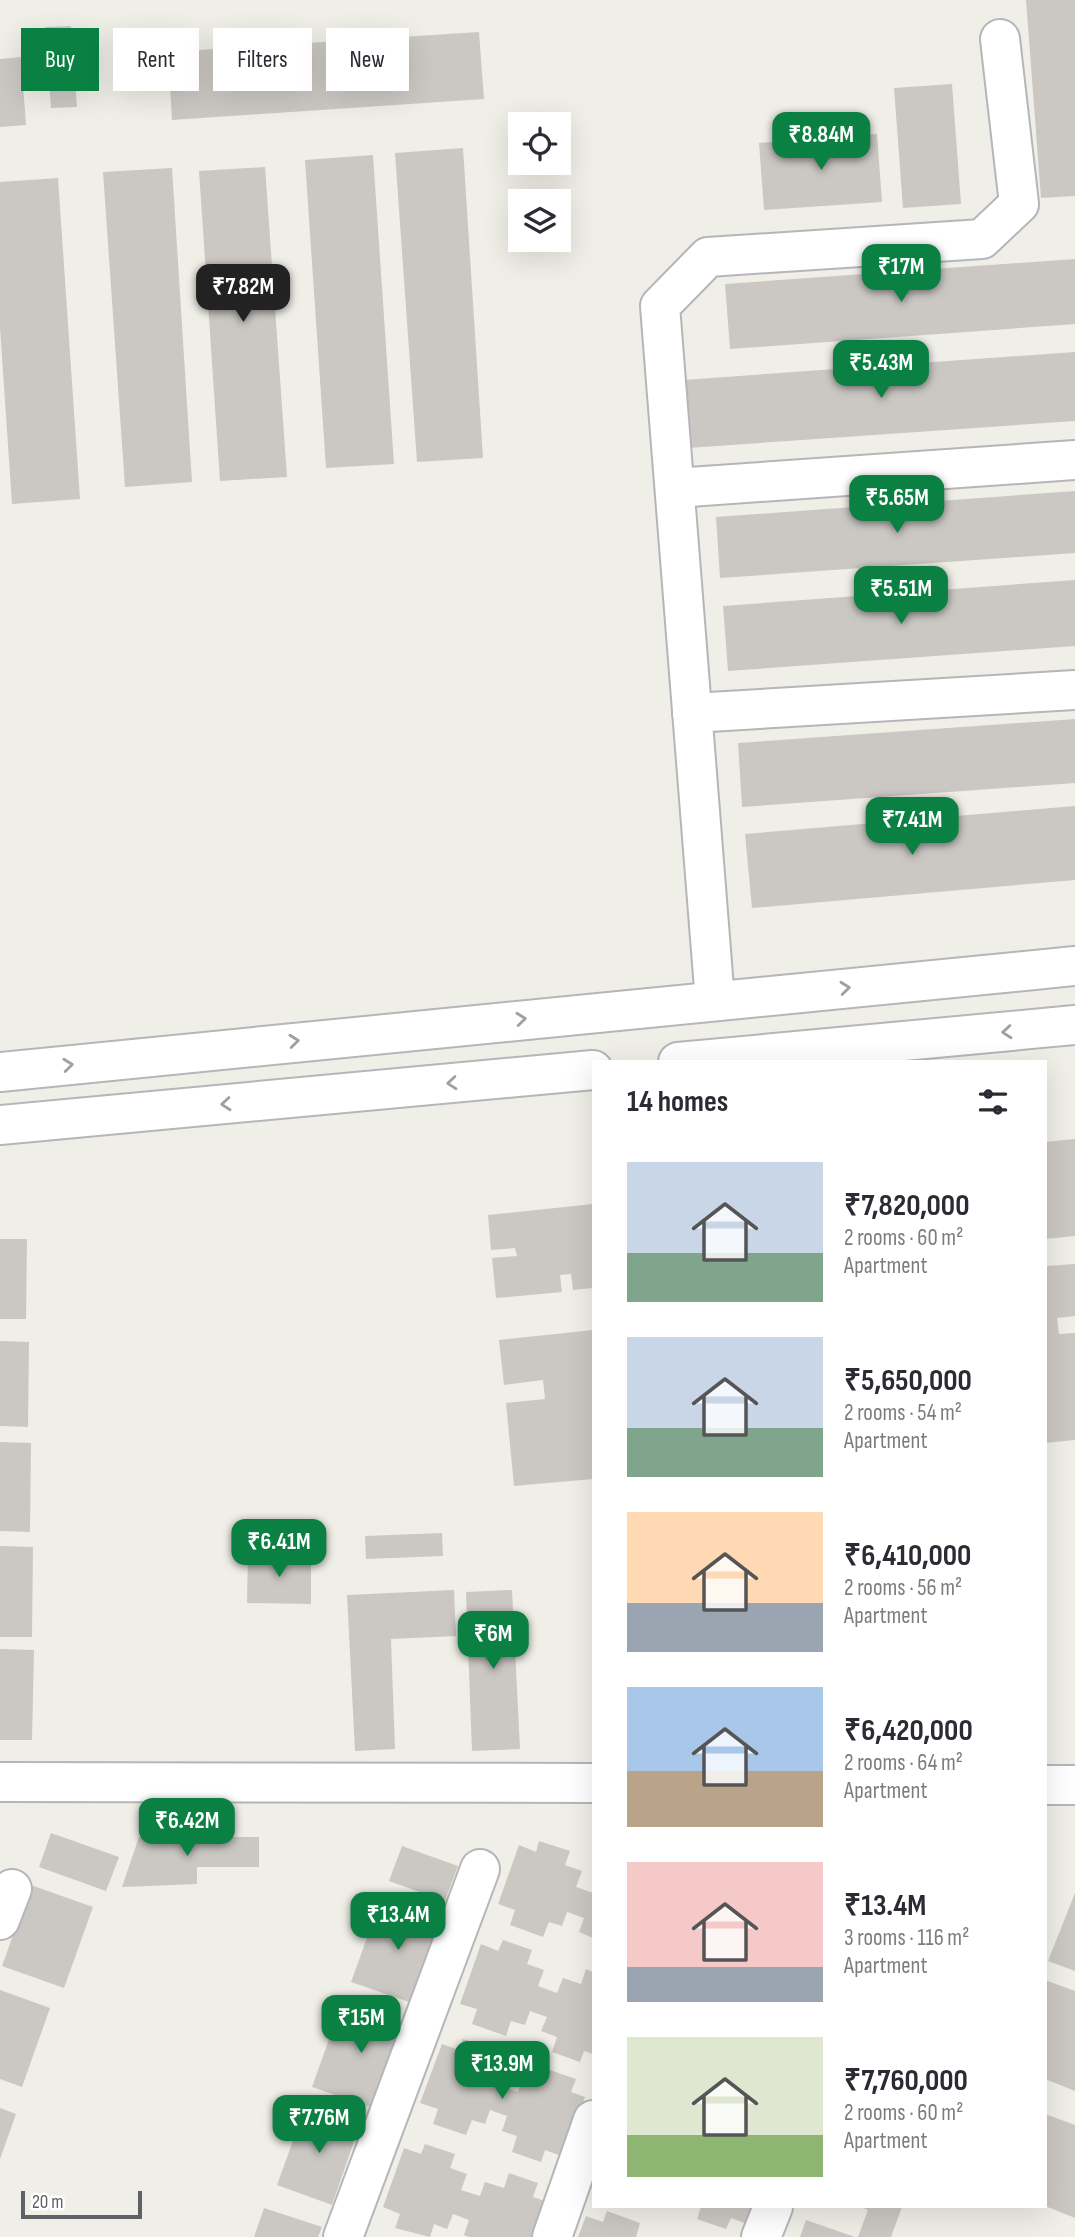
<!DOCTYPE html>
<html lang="en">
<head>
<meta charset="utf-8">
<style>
  :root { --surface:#fff; --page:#f7f7f7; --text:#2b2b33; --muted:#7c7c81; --accent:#0b8043 }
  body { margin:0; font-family:"Sofia Sans Condensed",sans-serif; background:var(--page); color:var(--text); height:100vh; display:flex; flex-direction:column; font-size:26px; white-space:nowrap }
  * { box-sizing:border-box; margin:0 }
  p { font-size:23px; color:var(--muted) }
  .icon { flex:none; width:38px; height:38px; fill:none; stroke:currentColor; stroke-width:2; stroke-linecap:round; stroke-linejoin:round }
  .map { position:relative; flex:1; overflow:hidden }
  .sheet { position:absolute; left:592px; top:1060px; width:455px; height:1148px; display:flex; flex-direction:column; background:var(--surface); border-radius:0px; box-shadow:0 7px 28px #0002 }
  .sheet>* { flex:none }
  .top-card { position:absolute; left:21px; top:28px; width:466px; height:63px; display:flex; gap:14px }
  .controls { position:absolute; left:508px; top:112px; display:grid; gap:14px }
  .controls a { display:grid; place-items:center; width:63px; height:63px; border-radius:0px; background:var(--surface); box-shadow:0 7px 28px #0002; font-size:35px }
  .scale { position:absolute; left:21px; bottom:18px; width:121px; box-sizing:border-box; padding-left:7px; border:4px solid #5f6166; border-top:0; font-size:19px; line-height:24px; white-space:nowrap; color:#5f6166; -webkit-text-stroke:5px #fff; paint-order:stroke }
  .price { position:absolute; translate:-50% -60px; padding:0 16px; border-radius:14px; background:var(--accent); color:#fff; font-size:23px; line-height:46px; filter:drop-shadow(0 2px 4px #0008) }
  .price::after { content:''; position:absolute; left:50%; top:42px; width:21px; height:16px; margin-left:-10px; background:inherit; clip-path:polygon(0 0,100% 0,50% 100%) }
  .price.selected { background:#222; color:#fff }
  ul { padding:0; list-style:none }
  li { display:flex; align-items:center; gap:21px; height:175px; padding:0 35px }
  li span { display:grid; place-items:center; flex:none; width:196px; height:140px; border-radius:0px; color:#555 }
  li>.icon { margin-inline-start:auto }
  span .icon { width:84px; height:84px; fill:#fffc; stroke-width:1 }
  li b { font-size:30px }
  h2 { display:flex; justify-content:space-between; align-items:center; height:84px; padding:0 35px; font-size:30px }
  .pill { padding:0 24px; border-radius:0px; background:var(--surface); box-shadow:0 7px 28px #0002; font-size:24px; line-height:63px }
  .pill.selected { background:var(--accent); color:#fff }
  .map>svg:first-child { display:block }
  .building { fill:#cbc8c4 }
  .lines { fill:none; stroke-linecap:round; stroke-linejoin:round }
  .minor-casing { stroke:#b4b6ba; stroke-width:42 }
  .minor { stroke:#fff; stroke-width:38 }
  .oneway { stroke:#9fa0a3 }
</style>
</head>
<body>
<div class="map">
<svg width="1075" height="2237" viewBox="0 0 1075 2237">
  <rect width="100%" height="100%" fill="#efeee7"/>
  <g class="building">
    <path d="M1026,0H1075V196L1041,198Z"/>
    <path d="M71,26L77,107L51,108L45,27Z"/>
    <path d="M479,32L484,99L172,120L168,52Z"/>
    <path d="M21,57L26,125L0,127V59Z"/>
    <path d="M952,84L961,204L903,208L894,88Z"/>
    <path d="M877,134L882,202L764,210L759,143Z"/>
    <path d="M463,148L483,458L417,462L395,153Z"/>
    <path d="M373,155L394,464L326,468L305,160Z"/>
    <path d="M265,167L287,477L220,481L199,171Z"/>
    <path d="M172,168L192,482L125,487L103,172Z"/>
    <path d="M58,178L80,499L12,504L0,328V182Z"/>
    <path d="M1075,259V324L730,349L725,284Z"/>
    <path d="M1075,352V421L688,448L683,380Z"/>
    <path d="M1075,491V553L720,578L716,517Z"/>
    <path d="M1075,580V646L728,671L723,606Z"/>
    <path d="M1075,719V783L742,807L738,743Z"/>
    <path d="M1075,806V880L752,908L745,834Z"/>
    <path d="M1075,1139V1236L1045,1239V1142Z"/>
    <path d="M593,1204V1288L573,1290L571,1274L560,1275L562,1292L496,1298L492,1258L517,1256L515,1248L491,1250L488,1215Z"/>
    <path d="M0,1239H27L26,1319H0Z"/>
    <path d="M1075,1264V1316L1057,1318L1059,1334L1075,1333V1440L1045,1443V1266Z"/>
    <path d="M593,1330V1479L514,1486L506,1403L545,1399L543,1380L504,1385L499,1340Z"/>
    <path d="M0,1341L29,1342L28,1427L0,1426Z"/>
    <path d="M0,1442L31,1443L30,1532L0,1531Z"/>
    <path d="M442,1533L443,1556L366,1559L365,1536Z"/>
    <path d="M0,1546L33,1547L32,1637H0Z"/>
    <path d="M248,1553L311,1554V1604L247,1603Z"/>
    <path d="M454,1590L456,1636L391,1639L395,1749L355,1751L347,1595Z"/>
    <path d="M512,1590L520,1749L472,1751L466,1592Z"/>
    <path d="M0,1649L34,1650L32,1740H0Z"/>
    <path d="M51,1833L119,1857L106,1891L39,1867Z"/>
    <path d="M139,1837H259V1867H197V1884L122,1887Z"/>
    <path d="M539,1841L570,1851L565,1865L582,1871L576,1887L593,1893V1938L579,1932L584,1918L567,1912L562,1926L549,1922L543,1937L510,1925L515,1910L498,1904L519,1845L536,1852Z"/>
    <path d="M402,1846L458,1866L445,1901L389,1881Z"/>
    <path d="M31,1885L93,1907L64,1988L2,1966Z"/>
    <path d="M1075,1893V1971L1048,1961Z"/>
    <path d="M381,1899L445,1921L415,2004L351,1982Z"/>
    <path d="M503,1940L532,1950L527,1964L544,1970L538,1986L557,1993L563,1978L581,1984L586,1969L593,1972V2054L584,2051L580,2062L552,2052L557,2037L541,2031L547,2017L530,2011L525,2025L511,2021L506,2036L472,2024L477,2009L460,2004L481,1944L498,1951Z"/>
    <path d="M1045,1980L1075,1991V2091L1045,2079Z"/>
    <path d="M0,1990L50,2008L22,2087L0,2079Z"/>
    <path d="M343,2000L410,2024L379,2110L312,2087Z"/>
    <path d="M463,2039L493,2049L488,2063L505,2069L499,2086L518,2092L523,2077L541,2084L547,2069L576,2079L571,2092L585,2097L564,2157L545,2150L541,2162L512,2152L517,2136L502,2131L507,2116L490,2110L485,2124L472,2120L466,2135L433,2124L438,2109L420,2103L442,2044L459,2050Z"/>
    <path d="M306,2105L360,2124L332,2205L277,2185Z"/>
    <path d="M0,2108L16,2114L0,2159Z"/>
    <path d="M1045,2114L1075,2125V2218L1045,2206Z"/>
    <path d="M425,2144L455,2154L450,2168L467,2174L461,2190L480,2196L485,2182L504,2188L509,2173L538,2183L533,2197L548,2202L535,2237H469L464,2235L469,2220L453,2214L447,2229L434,2224L430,2237L395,2228L400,2214L383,2207L404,2148L421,2154Z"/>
    <path d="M701,2207H756L750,2225L731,2218L726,2229L697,2219Z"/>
    <path d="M861,2207H902L891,2237H858L868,2210Z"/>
    <path d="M264,2208L322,2227L318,2237H254Z"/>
    <path d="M607,2211L640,2223L636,2237H578L586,2216L603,2222Z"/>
    <path d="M806,2220L855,2237H800Z"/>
  </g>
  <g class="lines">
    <g class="minor-casing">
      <g id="minor">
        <path d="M675,488L1075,460"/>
        <path d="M692,713L1075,690"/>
        <path d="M715,1001L660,306L708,257L982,239L1019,204L1000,39"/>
        <path d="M678,1062L1075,1025"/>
        <path d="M0,1072L1075,966"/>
        <path d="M0,1125L593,1070"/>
        <path d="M0,1782L593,1783"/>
        <path d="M1045,1785H1075"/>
        <path d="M0,1920L12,1889"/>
        <path d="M343,2237L480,1869"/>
        <path d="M552,2237L593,2120"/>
        <path d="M761,2237L773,2207"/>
      </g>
    </g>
    <use href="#minor" class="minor"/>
  </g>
  <defs><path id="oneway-chevron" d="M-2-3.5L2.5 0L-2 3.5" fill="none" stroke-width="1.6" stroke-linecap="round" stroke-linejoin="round" transform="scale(1.75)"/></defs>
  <g class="oneway">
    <use href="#oneway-chevron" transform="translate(845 988) rotate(-6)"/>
    <use href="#oneway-chevron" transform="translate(521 1019) rotate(-6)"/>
    <use href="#oneway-chevron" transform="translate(1007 1032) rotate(175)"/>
    <use href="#oneway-chevron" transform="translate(294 1041) rotate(-6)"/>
    <use href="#oneway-chevron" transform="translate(68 1065) rotate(-6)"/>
    <use href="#oneway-chevron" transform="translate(452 1083) rotate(175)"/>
    <use href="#oneway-chevron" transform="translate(226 1104) rotate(175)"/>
  </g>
</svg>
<div class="controls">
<a><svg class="icon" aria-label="locate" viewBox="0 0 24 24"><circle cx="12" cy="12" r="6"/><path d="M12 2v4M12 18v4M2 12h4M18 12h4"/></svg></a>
<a><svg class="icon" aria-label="layers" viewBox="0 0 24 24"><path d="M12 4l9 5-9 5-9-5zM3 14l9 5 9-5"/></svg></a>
</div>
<div class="scale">20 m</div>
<b class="price" style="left:821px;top:172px">₹8.84M</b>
<b class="price" style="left:901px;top:304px">₹17M</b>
<b class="price selected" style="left:243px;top:324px">₹7.82M</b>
<b class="price" style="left:881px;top:400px">₹5.43M</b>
<b class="price" style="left:897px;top:535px">₹5.65M</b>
<b class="price" style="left:901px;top:626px">₹5.51M</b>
<b class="price" style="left:912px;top:857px">₹7.41M</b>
<b class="price" style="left:279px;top:1579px">₹6.41M</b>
<b class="price" style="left:493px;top:1671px">₹6M</b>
<b class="price" style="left:187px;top:1858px">₹6.42M</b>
<b class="price" style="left:398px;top:1952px">₹13.4M</b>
<b class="price" style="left:361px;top:2055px">₹15M</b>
<b class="price" style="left:502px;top:2101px">₹13.9M</b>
<b class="price" style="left:319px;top:2155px">₹7.76M</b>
<div class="top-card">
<a class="pill selected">Buy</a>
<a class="pill">Rent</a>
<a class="pill">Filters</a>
<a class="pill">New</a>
</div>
<section class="sheet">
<h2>14 homes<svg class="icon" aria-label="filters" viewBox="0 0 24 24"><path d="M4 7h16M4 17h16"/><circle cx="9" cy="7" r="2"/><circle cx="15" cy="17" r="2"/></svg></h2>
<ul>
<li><span style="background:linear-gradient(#c9d6e8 65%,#7fa58c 0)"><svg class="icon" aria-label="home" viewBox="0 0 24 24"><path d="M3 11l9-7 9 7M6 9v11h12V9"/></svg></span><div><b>₹7,820,000</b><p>2 rooms · 60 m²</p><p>Apartment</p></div></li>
<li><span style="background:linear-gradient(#c9d6e8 65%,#7fa58c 0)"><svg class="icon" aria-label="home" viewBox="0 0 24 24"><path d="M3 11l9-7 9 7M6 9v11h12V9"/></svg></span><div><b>₹5,650,000</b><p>2 rooms · 54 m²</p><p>Apartment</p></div></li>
<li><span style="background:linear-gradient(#ffd9b3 65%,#9aa5b1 0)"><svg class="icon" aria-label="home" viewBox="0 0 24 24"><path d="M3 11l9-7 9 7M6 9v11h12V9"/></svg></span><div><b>₹6,410,000</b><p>2 rooms · 56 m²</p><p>Apartment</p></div></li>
<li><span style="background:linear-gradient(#a9c7e8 60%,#b9a48a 0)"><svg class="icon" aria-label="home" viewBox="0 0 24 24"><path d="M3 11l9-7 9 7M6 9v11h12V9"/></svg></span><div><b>₹6,420,000</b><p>2 rooms · 64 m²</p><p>Apartment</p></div></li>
<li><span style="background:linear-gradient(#f6c9c9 75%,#9aa5b1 0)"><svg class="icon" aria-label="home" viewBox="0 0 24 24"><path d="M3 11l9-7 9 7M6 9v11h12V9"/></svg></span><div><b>₹13.4M</b><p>3 rooms · 116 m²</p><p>Apartment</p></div></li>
<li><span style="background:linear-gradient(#dfe7d0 70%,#8fb573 0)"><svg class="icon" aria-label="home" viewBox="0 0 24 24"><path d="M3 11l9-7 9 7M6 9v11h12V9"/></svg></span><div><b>₹7,760,000</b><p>2 rooms · 60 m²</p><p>Apartment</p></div></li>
</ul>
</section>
</div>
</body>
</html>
